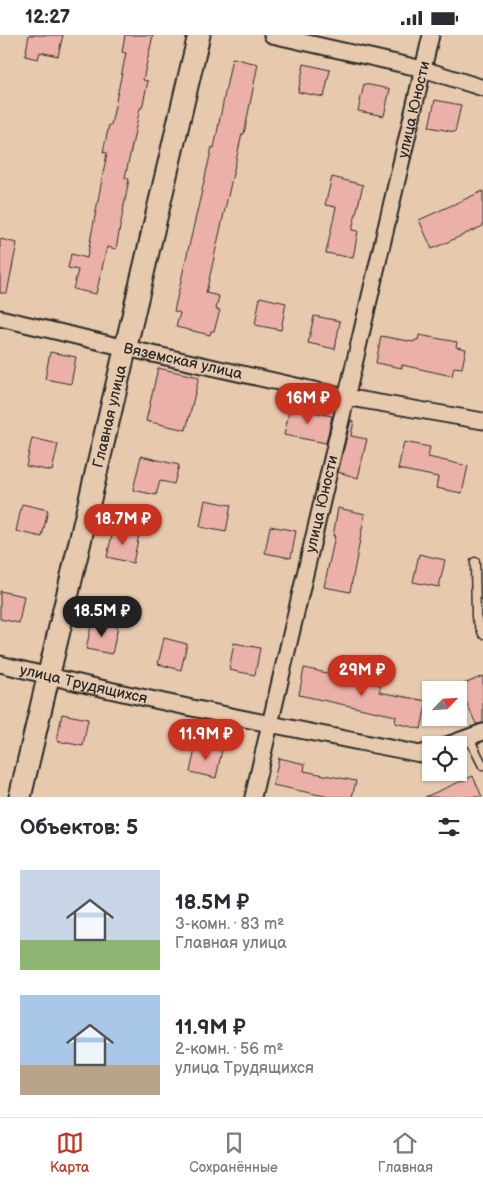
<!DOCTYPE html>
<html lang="ru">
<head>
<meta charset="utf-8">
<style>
  :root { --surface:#fff; --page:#f2f2f3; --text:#2b2b33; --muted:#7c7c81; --line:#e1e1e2; --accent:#c8321e }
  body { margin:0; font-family:"Balsamiq Sans",sans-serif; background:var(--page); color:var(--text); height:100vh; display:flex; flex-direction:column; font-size:19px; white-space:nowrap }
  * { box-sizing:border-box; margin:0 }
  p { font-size:16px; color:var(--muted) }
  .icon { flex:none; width:28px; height:28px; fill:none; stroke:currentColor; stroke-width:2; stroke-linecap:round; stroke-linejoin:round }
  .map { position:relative; height:762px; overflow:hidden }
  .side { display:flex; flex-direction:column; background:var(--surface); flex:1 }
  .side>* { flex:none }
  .needle { width:32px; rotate:65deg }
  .controls { position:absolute; left:422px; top:646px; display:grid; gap:10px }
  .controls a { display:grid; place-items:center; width:45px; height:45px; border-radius:0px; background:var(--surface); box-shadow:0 1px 4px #0004; font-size:25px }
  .price { position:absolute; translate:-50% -42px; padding:0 11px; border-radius:18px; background:var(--accent); color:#fff; font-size:16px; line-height:32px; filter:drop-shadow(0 1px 2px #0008) }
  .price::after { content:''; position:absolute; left:50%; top:30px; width:15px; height:11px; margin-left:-8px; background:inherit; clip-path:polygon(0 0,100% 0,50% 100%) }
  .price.current { background:#222; color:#fff }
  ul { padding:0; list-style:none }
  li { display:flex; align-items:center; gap:15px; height:125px; padding:0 20px }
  li span { display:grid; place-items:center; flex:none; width:140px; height:100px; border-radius:0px; color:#555 }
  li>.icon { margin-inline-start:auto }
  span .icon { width:60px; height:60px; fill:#fffc; stroke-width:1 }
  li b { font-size:21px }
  h2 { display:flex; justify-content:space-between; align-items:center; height:60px; padding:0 20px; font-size:21px }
  .status { display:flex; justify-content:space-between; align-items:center; height:35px; padding:0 25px; background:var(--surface); direction:ltr }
  .status svg { height:14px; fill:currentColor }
  .tab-bar { display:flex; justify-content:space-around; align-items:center; height:70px; border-top:1px solid var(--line); background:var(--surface); font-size:14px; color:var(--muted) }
  .tab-bar a { display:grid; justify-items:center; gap:2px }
  .tab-bar .current { color:var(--accent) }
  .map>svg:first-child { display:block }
  .building { fill:#ebb1a8; stroke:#2b2b2b }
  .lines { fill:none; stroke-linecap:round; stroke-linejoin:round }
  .lane-casing { stroke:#2b2b2b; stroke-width:11 }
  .street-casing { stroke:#2b2b2b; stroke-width:19 }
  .secondary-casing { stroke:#2b2b2b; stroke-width:25 }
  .lane { stroke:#e7caae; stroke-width:8 }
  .street { stroke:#e7caae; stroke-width:15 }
  .secondary { stroke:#e7caae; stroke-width:21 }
  .labels { text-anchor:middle; stroke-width:4.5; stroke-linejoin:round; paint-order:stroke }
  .street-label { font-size:15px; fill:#2b2b2b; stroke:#e7caae }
</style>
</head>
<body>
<div class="status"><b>12:27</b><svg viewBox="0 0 49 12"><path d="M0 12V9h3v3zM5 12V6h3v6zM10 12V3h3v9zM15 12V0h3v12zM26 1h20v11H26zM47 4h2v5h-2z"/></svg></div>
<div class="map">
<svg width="483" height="762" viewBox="0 0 483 762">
  <rect width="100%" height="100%" fill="#e7caae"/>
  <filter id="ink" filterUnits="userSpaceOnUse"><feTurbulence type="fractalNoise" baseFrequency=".02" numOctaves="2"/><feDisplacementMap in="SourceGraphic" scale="10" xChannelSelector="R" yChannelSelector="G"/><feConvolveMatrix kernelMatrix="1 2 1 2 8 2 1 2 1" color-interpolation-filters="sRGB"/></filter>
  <g filter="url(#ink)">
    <g class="building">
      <path d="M29,0H63L58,21L40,17L38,24L25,21Z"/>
      <path d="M125,0H153L143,45L148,46L142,73H140L125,143L129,144L116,214L107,212L96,259L73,254L78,235L68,233L71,219L87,223L107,118L103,117L109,90H111L126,18L122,17Z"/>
      <path d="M232,23L258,29L244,99H242L206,258L219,261L216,274L220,275L214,296H211L210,300L176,292L180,278L174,276L212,112L214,113Z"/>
      <path d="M304,29L330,35L324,62L298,57Z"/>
      <path d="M364,49L390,54L384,81L358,76Z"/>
      <path d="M435,65L461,70L455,97L429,92Z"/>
      <path d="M332,142L363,150L352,195L358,196L353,223L326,218L336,172L325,170Z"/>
      <path d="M483,156V191L432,214L419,185Z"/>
      <path d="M0,204L17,208L7,258H0Z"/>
      <path d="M260,262L286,268L281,295L255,290Z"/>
      <path d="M314,281L340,286L335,314L308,308Z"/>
      <path d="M419,300L457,307L456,312L466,314L462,333L454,332L452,341L402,330V333L376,328L381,301L414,307L415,305H418Z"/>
      <path d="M50,317L76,322L71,349L45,344Z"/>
      <path d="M158,333L199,342L186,395L146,386Z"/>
      <path d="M290,372L332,381L326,408L284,400Z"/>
      <path d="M351,385L354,386L351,401L367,404L358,443L338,437Z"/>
      <path d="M32,403L58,409L52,436L26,431Z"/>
      <path d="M404,407L430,412L428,422L468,431L462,458L436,453L438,442L398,434Z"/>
      <path d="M141,421L179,430L174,449L160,446L156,460L133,455Z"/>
      <path d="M205,465L231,470L226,497L200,492Z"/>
      <path d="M22,469L48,475L42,502L16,496Z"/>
      <path d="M338,473L365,479L350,557L324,552L335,501H333Z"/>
      <path d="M270,491L296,496L291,523L265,518Z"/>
      <path d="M113,495L139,500L133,528L107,522Z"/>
      <path d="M419,519L445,525L439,552L413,547Z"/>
      <path d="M0,556L24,561L19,588L0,584Z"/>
      <path d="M92,587L118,592L112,619L86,614Z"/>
      <path d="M164,603L187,609L181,635L158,629Z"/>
      <path d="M234,608L260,613L255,640L229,635Z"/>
      <path d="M304,633L381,650L379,657L427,666L421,694L395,688L396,681L299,660Z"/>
      <path d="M483,641V688L476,689L459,651Z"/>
      <path d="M62,679L88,684L83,711L57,706Z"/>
      <path d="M196,710L222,715L216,743L190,737Z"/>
      <path d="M279,723L305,729L304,736L356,746L352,762H329L273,750Z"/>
      <path d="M473,741L482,762H425Z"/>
    </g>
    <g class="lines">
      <g class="lane-casing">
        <g id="lane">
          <path d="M475,527L476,582L483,599"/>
          <path d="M469,703L483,731"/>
        </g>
      </g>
      <g class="street-casing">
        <g id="street">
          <path d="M272,0L423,34L483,53"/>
          <path id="s1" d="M0,283L126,313L345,362L483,386"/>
          <path id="s2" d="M0,629C139,664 280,691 420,719L431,715"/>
          <path d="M447,710L483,697"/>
          <path id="s3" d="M253,762L431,0"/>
        </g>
      </g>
      <g class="secondary-casing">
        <g id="secondary">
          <path id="s4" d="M20,762L199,0"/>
        </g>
      </g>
      <use href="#lane" class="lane"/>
      <use href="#street" class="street"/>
      <use href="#secondary" class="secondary"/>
    </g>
  </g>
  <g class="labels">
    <g class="street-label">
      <text dy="5" stroke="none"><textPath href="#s3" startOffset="706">улица Юности</textPath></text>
      <text dy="5" stroke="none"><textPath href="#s1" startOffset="188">Вяземская улица</textPath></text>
      <text dy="5" stroke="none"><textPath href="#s4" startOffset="391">Главная улица</textPath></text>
      <text dy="5" stroke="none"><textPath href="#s3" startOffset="301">улица Юности</textPath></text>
      <text dy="5" stroke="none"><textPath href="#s2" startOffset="86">улица Трудящихся</textPath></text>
    </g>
  </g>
</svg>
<div class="controls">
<a><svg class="needle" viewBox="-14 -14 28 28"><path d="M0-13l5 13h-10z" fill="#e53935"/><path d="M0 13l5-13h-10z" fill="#7c7c81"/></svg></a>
<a><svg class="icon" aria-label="locate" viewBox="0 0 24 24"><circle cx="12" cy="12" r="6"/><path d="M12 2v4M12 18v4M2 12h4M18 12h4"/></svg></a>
</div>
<b class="price" style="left:308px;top:390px">16M ₽</b>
<b class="price" style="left:123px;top:511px">18.7M ₽</b>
<b class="price current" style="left:102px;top:603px">18.5M ₽</b>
<b class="price" style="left:362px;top:662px">29M ₽</b>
<b class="price" style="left:206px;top:726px">11.9M ₽</b>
</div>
<section class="side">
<h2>Объектов: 5<svg class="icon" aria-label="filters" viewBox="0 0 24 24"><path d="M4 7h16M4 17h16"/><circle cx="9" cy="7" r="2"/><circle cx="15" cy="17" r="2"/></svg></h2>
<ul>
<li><span style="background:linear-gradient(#c9d6e8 70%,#8fb573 0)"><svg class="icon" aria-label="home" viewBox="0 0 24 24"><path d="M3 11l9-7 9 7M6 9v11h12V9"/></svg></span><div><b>18.5M ₽</b><p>3-комн. · 83 m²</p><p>Главная улица</p></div></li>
<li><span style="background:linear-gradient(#a9c7e8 70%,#b9a48a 0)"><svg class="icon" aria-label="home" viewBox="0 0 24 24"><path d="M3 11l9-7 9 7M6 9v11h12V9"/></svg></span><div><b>11.9M ₽</b><p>2-комн. · 56 m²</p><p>улица Трудящихся</p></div></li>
</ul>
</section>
<nav class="tab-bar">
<a class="current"><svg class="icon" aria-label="map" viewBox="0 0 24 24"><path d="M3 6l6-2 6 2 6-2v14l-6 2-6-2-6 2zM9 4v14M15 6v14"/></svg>Карта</a>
<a><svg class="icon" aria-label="saved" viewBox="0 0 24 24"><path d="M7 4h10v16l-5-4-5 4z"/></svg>Сохранённые</a>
<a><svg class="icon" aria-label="home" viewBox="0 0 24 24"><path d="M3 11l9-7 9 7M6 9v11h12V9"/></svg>Главная</a>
</nav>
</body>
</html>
